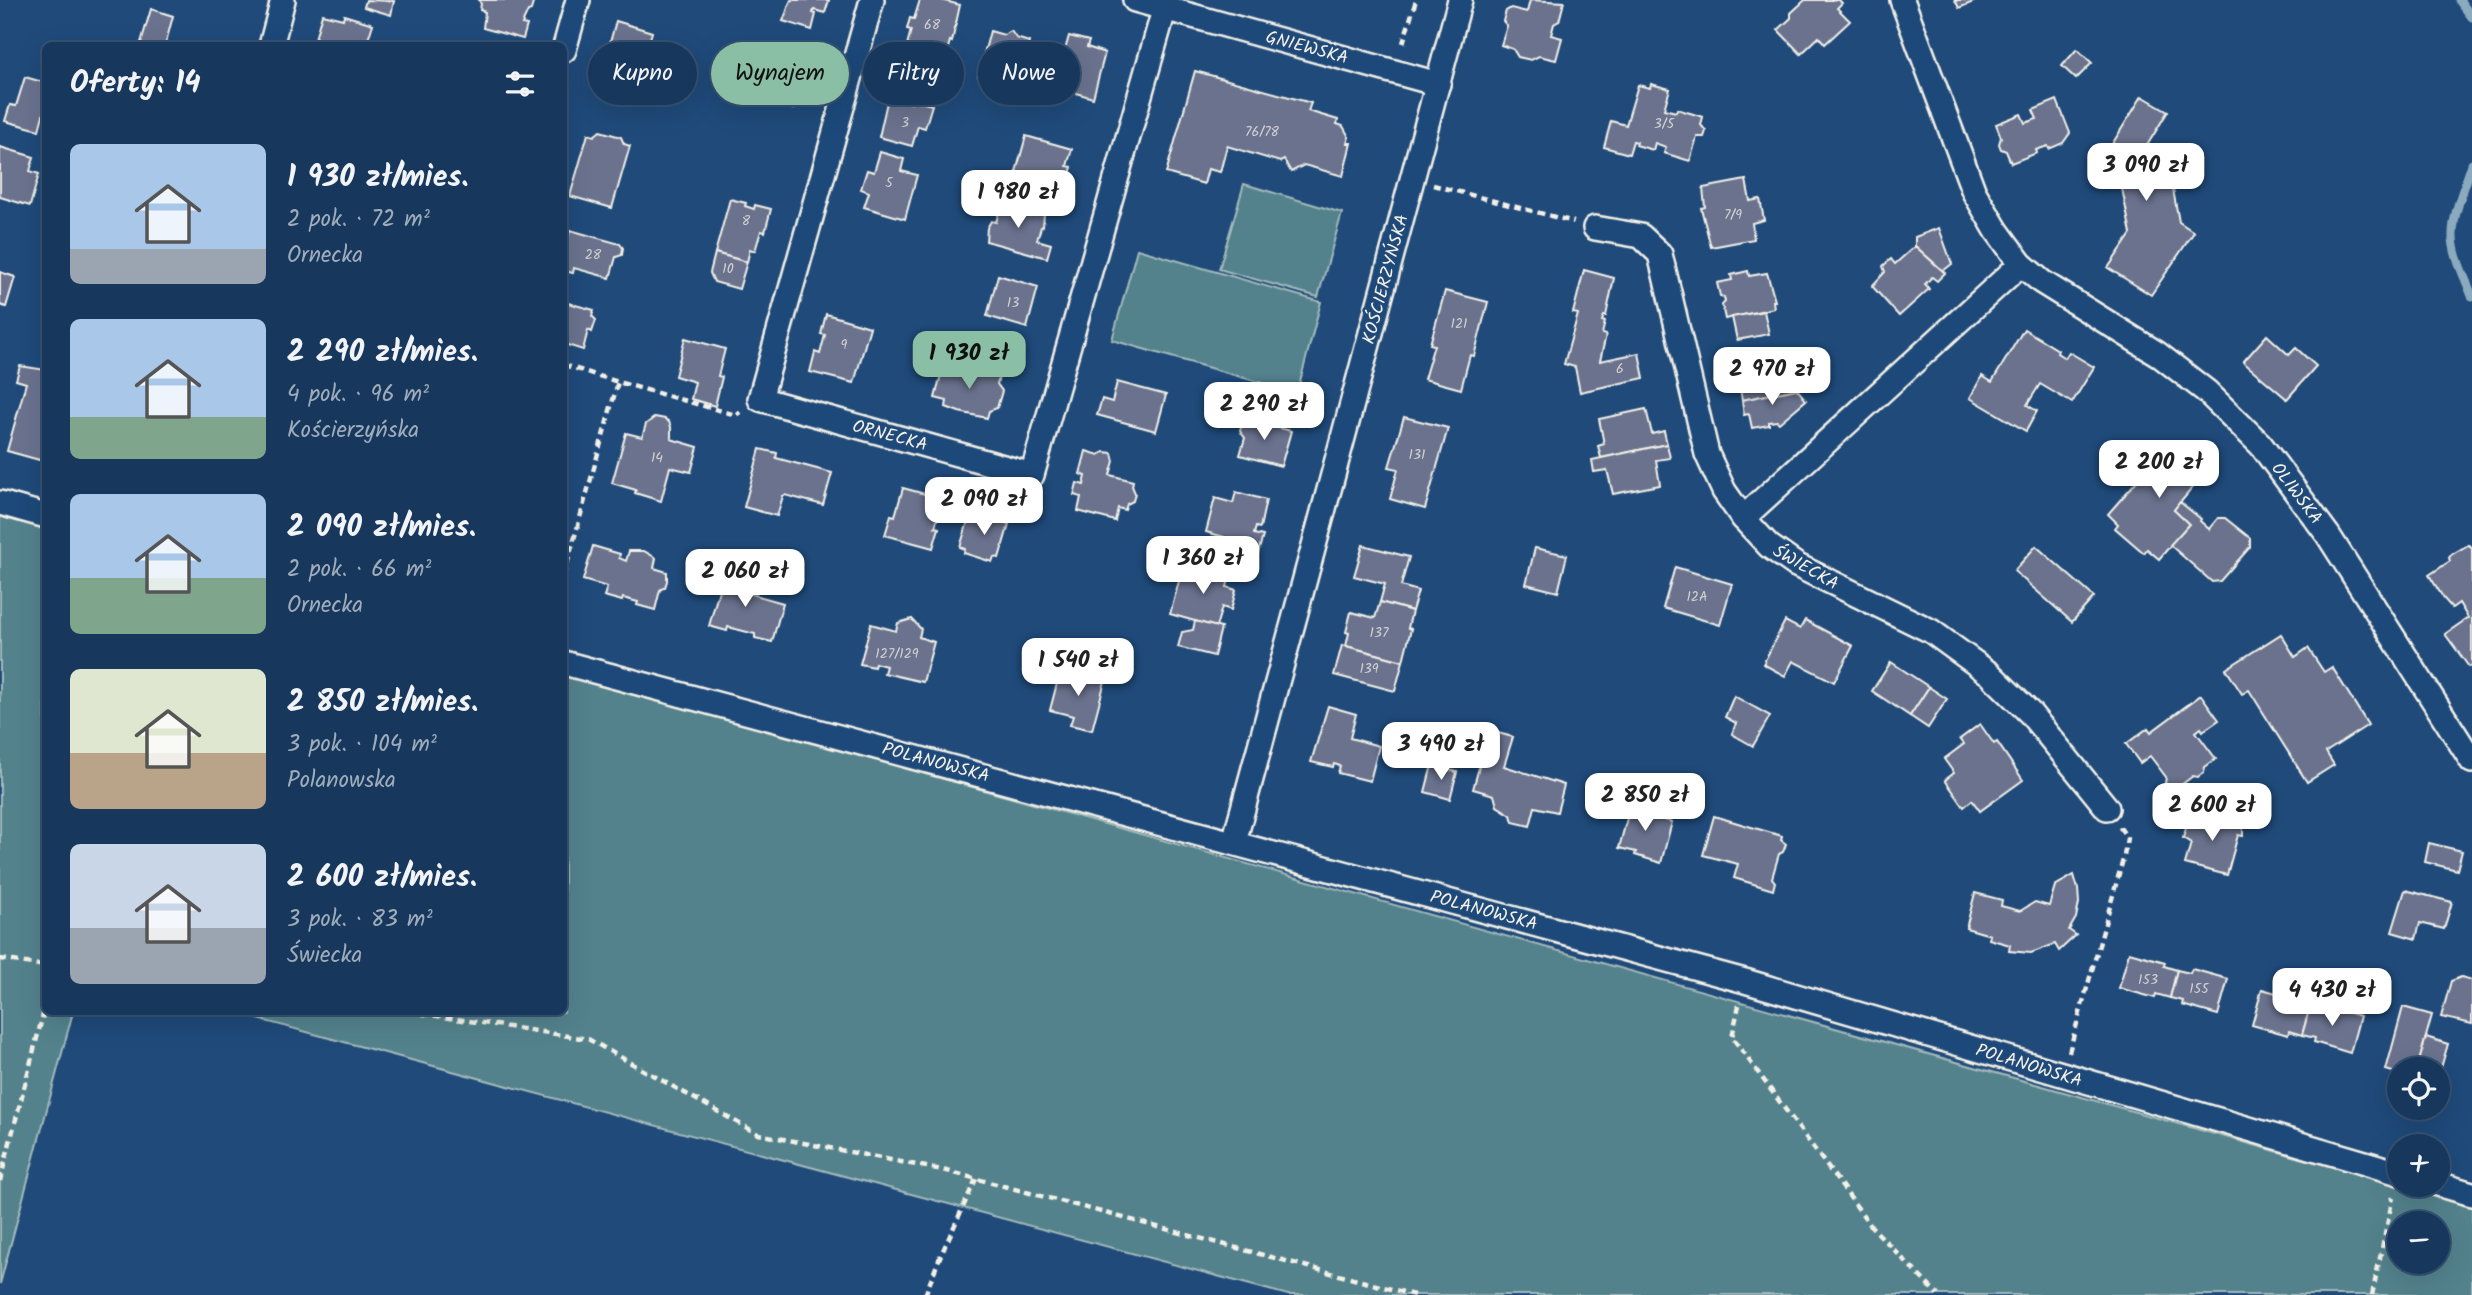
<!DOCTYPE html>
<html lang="pl">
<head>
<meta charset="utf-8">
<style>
  :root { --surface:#17385c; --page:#203f62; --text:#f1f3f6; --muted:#9eacbb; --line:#365272; --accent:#8abfa5 }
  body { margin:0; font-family:Kalam,sans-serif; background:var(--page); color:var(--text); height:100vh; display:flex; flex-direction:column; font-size:26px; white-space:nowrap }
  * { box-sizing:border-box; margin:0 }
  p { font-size:23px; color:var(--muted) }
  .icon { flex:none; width:38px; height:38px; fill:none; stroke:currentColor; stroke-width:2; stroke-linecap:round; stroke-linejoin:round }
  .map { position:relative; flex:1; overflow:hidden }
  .drawer { position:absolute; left:42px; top:42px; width:525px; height:973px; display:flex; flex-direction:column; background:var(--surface); border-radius:10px; box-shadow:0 7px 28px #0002,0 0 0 2px var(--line) }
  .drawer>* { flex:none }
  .banner { position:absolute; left:588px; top:42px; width:665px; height:63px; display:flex; gap:14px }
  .tools { position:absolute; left:2387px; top:1057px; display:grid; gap:14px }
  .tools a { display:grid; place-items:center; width:63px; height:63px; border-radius:50%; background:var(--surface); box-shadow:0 7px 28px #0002,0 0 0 2px var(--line); font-size:35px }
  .price { position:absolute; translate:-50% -60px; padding:0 16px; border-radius:14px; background:#fff; color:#222; font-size:23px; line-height:46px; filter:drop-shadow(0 2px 4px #0008) }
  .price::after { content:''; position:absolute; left:50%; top:42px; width:21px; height:16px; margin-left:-10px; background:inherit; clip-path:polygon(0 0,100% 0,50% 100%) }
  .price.selected { background:var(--accent); color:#111 }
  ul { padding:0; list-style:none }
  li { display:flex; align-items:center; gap:21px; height:175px; padding:0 28px }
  li span { display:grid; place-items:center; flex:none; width:196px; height:140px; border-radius:10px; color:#555 }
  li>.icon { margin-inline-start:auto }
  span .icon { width:84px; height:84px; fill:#fffc; stroke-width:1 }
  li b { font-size:30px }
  h2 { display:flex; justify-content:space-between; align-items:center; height:84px; padding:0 28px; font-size:30px }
  .pill { padding:0 24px; border-radius:32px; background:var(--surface); box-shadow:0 7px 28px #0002,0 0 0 2px var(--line); font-size:24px; line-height:63px }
  .pill.selected { background:var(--accent); color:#111 }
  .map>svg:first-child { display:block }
  .green { fill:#53828c; stroke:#a4baba; stroke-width:2; fill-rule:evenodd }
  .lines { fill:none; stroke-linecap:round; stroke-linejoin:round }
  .stream { stroke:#8baabe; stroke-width:9 }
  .building { fill:#6b728e; stroke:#f4f1e8; stroke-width:2 }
  .minor-casing { stroke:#f4f1e8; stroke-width:28 }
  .path { stroke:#f4f1e8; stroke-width:4.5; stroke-dasharray:7 5; stroke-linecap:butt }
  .minor { stroke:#1f4a7a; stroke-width:23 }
  .labels { text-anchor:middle; stroke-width:5; stroke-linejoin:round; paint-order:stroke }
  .number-label { font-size:14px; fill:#d2d1d2 }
  .street-label { font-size:18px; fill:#f4f1e8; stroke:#1f4a7a }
</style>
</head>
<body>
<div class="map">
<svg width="2472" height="1295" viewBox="0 0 2472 1295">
  <rect width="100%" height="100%" fill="#1f4a7a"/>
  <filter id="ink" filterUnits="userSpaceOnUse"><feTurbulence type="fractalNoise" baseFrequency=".0143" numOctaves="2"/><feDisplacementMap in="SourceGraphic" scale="14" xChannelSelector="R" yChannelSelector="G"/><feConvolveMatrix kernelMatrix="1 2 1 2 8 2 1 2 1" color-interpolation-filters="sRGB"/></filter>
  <g filter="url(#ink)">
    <g class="green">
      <path d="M1244,184L1342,213L1318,297L1219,269Z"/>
      <path d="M1137,249L1321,302L1297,393L1112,340Z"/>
      <path d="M0,516L45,529L46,1012H73L0,1284Z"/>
      <path d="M564,673L2472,1206V1295H1288L232,1012H564ZM2399,1223H2438V1262H2399Z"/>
    </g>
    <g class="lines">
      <g class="stream">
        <path d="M2459,0L2472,17"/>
        <path d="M2472,164C2465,186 2454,210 2453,233C2452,254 2465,277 2472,296"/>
      </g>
    </g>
    <g class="building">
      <path d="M366,0L394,1L391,15L364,7Z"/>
      <path d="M479,0H534L531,10L528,11L522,24L527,25L523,39L483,28L485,12L480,10L481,4Z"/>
      <path d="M791,0H829L825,13L814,10L813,13L816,14L812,30L783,21Z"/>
      <path d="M920,0H941L960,5L952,42L950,41L946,55L907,45L911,30L907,29L910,18L914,19Z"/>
      <path d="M1530,0L1564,2L1559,21L1554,24L1551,35L1562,38L1556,60L1539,56L1531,60L1518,57L1513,49L1501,45L1507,26L1503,21L1506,11L1511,8L1527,12Z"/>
      <path d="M1805,0H1839L1842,3L1837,8L1850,21L1825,44L1819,37L1801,54L1778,30L1791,18V13Z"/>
      <path d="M1955,0H1978L1959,8Z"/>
      <path d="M151,9L173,16L165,46H140Z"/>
      <path d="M322,14L343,19L344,15L373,24L366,46H313Z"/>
      <path d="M616,21L652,32L637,84L601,74Z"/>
      <path d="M990,31L1004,35L1011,31L1016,38L1029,42L1018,87L1012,85L1006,89L999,87L996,81L978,76Z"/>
      <path d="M1069,36L1089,41L1087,47L1105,53L1093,98L1069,91L1070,85L1056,81Z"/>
      <path d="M2077,49L2092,63L2076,79L2062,66Z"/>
      <path d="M774,58L801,65L797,78L802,80L794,109L752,98L761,68L770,71Z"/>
      <path d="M1195,71L1311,103L1308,111L1338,120L1337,124L1343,126L1349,137L1347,143H1351L1343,176L1304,165L1291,172L1284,160L1280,162L1227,146L1220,172L1208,169L1204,184L1166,173Z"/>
      <path d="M25,77L46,83V116L43,115L39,130L5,121L10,105L16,106Z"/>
      <path d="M1651,84L1670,89L1664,109L1676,112L1677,109L1703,117L1701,125L1706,131L1704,137H1697L1690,161L1664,153L1666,147L1655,143L1653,150L1636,145L1637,142L1633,141L1629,154L1604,147L1611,121L1626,125L1638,85L1650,88Z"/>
      <path d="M889,93L903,97L902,100L911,103L912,100L932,105L925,128L918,126L912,146L879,137Z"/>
      <path d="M2142,96L2168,111L2140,157L2149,164L2151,171L2169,168L2179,222L2194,232L2151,295L2108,268L2131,234L2119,173L2101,162Z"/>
      <path d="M2057,100L2070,133L2063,143L2049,149L2048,146L2036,150L2037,153L2011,163L2006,151L2001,149L1999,144L2001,137L1996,124L2021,114L2025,123L2037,119L2033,110Z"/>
      <path d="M600,131L621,137L624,144L630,146L612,208L570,196L588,134L594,136Z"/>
      <path d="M1026,136L1072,149L1067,166L1072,167L1067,185L1016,172Z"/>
      <path d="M0,147L34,157L30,171L39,174L30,206L0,197Z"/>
      <path d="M880,152L904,159L901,171L917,175L905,219L864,207L869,192L861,189L867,170L874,172Z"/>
      <path d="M1746,180L1750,201L1760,199L1764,220L1752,223L1754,239L1711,247L1701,208L1705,207L1703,188Z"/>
      <path d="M730,199L746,203L745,206L754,209L755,205L771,209L765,232L761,231L755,251L750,249L747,262L715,253Z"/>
      <path d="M1002,202L1044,214L1043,226L1041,227L1037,240L1051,244L1047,258L986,241L987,228L991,221L996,222Z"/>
      <path d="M1939,228L1952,264L1943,271L1915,246V237Z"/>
      <path d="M570,230L620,244L623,248L622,255L616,257L610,278L574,268L573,273L564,271V253Z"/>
      <path d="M1915,246L1945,273L1937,281L1932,277L1925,284L1929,289L1899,316L1872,286L1885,272L1883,266L1891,259L1895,264Z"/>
      <path d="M715,253L747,262L739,289L714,282L710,273Z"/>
      <path d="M1584,270L1614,278L1606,316H1604L1602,321L1605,322L1602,334L1606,335L1600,361L1639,353L1644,378L1580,392L1575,367L1564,364L1578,314L1573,313Z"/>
      <path d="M1748,271L1749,276L1767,273L1775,301H1773L1774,308L1725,319L1722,305L1725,302L1724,297L1720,296L1717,283L1732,280L1731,275Z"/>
      <path d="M0,272L15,277L6,307L0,305Z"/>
      <path d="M998,275L1038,287L1027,328L987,316Z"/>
      <path d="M1445,291L1488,302L1474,356L1470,355L1461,389L1424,379L1434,345L1430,344Z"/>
      <path d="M564,302L594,310L592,316L596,320L592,332L588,330L583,350L564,344Z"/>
      <path d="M1764,311L1769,334L1737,340L1732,317Z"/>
      <path d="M826,314L870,327L854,383L810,372L815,352L820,354L825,335L821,334Z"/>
      <path d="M2024,329L2058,350L2057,353L2065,358L2069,352L2094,367L2072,403L2040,384L2027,405L2037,411L2026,431L1970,398L1982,376L1992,382Z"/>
      <path d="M2267,335L2289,355L2296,348L2316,366L2287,399L2243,362Z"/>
      <path d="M685,338L725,349L718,376L722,377L715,406L691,399L695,382L675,376Z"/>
      <path d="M1781,359L1784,373L1794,371L1797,389L1742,400L1739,383H1743L1740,367L1757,363L1758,368L1768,366L1767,361Z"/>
      <path d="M958,365L999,377L997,384L1002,391L997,408L989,411L987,418L959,412L946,407L947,401L935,398L943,367L957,371Z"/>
      <path d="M20,366L46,370V454L43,461L7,451L26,383L16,380Z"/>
      <path d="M1117,382L1166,395L1156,431L1097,415L1102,399L1112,402Z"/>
      <path d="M1797,389L1806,400L1779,423L1777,421L1769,422V425L1752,428L1749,414L1744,415L1742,400Z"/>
      <path d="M1646,409L1652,434L1664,431L1667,444L1601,458L1598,446L1604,444L1599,419Z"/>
      <path d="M655,417L665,419L669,422L671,427V439L698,447L691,472L670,467L661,501L635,493L636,490L612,483L626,433L642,437L646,424Z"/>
      <path d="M1404,417L1448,428L1425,509L1390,499L1398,469L1389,467Z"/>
      <path d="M1250,420L1291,431L1281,466L1240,455L1245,438L1240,431L1242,425Z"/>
      <path d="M2183,443L2186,446L2193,444L2198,449L2197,455L2211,466L2174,510L2189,524L2159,559L2147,549L2144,553L2115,528L2118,524L2108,514L2169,444L2176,450Z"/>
      <path d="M1667,444L1670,458L1656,460L1660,485L1613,494L1607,470L1594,472L1592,460Z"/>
      <path d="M760,449L777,453L776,458L832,473L823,505L785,495L783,496L777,516L744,507Z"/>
      <path d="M1086,451L1099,455L1104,452L1112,453L1114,461L1110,475L1133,481L1132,486L1135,493L1133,501L1127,504L1125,510L1118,508L1115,521L1078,511L1081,497L1074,495L1077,483L1084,485L1086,476L1080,474Z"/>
      <path d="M903,488L943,499L935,527L939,528L933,548L885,535L891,515L895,516Z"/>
      <path d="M1236,492L1266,500L1260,528L1256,527L1254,534L1263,536L1258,553L1222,542L1224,537L1206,532L1215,498L1233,503Z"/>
      <path d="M2180,502L2201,519L2200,521L2209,529L2218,518H2225L2250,538V547L2220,581L2212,582L2170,545L2189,524L2174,510Z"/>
      <path d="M971,512L1009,524L999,558L994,557L992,562L964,553L965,549L960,547Z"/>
      <path d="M1363,545L1409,557L1401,586L1418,591L1412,611L1380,602L1385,584L1354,576Z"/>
      <path d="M2468,545L2472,547V665L2469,667L2445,634L2468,618L2459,603L2452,608L2444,599L2429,575L2450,561L2449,558L2451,555Z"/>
      <path d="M593,546L620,554L619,558L626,561L629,551H644L656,558L654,568L667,572V581L665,587L660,590L655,610L637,605L638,602L623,598L622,601L604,596L607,587L583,580Z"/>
      <path d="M2036,546L2094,597L2072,622L2014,571Z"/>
      <path d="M1535,548L1567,555L1558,592L1526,584Z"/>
      <path d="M1204,567L1230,575L1227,587L1236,590L1231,610L1222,607L1216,627L1170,614L1182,570L1202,575Z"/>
      <path d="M1675,567L1732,584L1720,625L1663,608Z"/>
      <path d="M734,571L743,573L746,578L751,579L748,593L783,603L772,642L755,638V634L728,627L727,631L709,626L724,572L728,573Z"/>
      <path d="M1380,602L1412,611L1408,628L1411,629L1403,661L1346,646L1349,633L1346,632L1351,612L1375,618Z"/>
      <path d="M912,619L921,629L919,637L934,642L923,682L884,673L886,666L875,663L874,667L860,664L871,624L896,631L898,623Z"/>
      <path d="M1805,620L1853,646L1834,682L1793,661L1785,676L1763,664L1785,621L1800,629Z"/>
      <path d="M1195,621L1221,628L1214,656L1178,647L1182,632L1193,630Z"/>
      <path d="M2281,634L2295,657L2308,648L2324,672L2332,667L2368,725L2326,752L2334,765L2307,782L2249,690L2242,694L2226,669Z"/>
      <path d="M1342,645L1403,661L1395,691L1334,675Z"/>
      <path d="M1891,662L1929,687L1910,716L1872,691Z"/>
      <path d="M1061,668L1084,677V675L1105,681L1092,730L1070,725L1073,716L1050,710Z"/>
      <path d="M1929,687L1947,699L1928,728L1910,716Z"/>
      <path d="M2201,695L2219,720L2203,731L2201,728L2196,732L2216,759L2205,767L2204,772L2198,777L2193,776L2177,788H2170L2165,783L2166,777L2150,756L2140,763L2126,744L2148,728L2151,732Z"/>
      <path d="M1734,696L1770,716L1753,746L1732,734L1736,723L1725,717Z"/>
      <path d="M1328,706L1356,714L1350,738L1379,746L1370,781L1338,773L1340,766L1334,764L1333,767L1311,762Z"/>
      <path d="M1980,724L1994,744L1997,742L2023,780L1980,811L1972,800L1964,807L1945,780L1954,773L1944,759L1964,744L1960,739Z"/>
      <path d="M1494,732L1513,737L1504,766L1564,785L1557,812L1535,807L1530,826L1513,822L1511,815L1497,806L1494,795L1473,789L1481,760L1486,762Z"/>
      <path d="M1432,765L1457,772L1450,799L1425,792Z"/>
      <path d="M1631,803L1656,810L1654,817L1672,822L1661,863L1635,855L1636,852L1619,848Z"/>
      <path d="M2203,815L2233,823L2238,820L2243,822V836L2238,835L2227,875L2185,864L2191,843L2183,838L2187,825L2192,819L2202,821Z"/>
      <path d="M1714,816L1782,836L1781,840L1786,844L1783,852L1779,854L1772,878L1775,882L1773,890L1734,878L1738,864L1703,855Z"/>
      <path d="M2429,843L2462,851L2457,870L2425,862Z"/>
      <path d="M2074,875L2078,889L2079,903L2076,918L2069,930L2076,935L2059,951L2055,944L2031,953L2009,951L2010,945L1989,939L1990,935L1966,928L1975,893L2002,900L2001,906L2020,911L2035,902L2049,906L2055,886Z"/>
      <path d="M2405,890L2452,902L2444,929L2420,923L2416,939L2392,932Z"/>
      <path d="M2129,952L2165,962L2164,966L2177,970L2170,998L2156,994L2155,998L2119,988Z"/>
      <path d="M2192,969L2228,979L2218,1015L2182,1005L2183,1001L2170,998L2177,970L2190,973Z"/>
      <path d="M2461,977L2472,980V1024L2441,1017L2451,981Z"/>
      <path d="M2262,989L2298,999L2297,1003L2310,1007L2302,1035L2289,1031L2288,1035L2252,1025Z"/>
      <path d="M2324,1006L2360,1016L2350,1053L2314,1042L2315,1038L2302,1035L2310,1007L2323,1011Z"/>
      <path d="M2403,1007L2432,1015L2417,1069H2399V1074L2386,1070Z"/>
      <path d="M2426,1037L2448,1044L2438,1078V1069H2417Z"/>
    </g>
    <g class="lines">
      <g class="minor-casing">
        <g id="minor">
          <path d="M872,0L760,399L1032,475L1167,0"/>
          <path d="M1135,0L1438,84"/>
          <path d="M1902,0L1974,192L1997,231L2021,264L2042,282L2158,354L2206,391L2261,445L2328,535L2472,761"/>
          <path d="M271,46L283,0"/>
          <path d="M564,50L578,0"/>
          <path d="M1595,228L1641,236L1660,254L1707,454L1724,491L1743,518L1769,546L1796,565L1931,631L1990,674L2030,713L2107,808"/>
          <path d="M0,503L46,516"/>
          <path d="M1743,518L2021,264"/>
          <path d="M564,663L1745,981L2399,1173"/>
          <path d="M1234,842C1311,562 1384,280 1460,0"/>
          <path d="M2438,1184L2472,1194"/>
        </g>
      </g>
      <g class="path">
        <path d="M1403,43L1416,0"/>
        <path d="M1433,185L1574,222"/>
        <path d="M564,365L618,382"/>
        <path d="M564,575L618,382L736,415L740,412"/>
        <path d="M0,959L46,966"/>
        <path d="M1739,1005L1732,1037L1871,1226L1938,1295"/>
        <path d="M410,1012L588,1039L758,1134L947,1171L1414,1295"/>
        <path d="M2069,1052L2124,856L2127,838L2119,826"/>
        <path d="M0,1181L46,1003"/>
        <path d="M925,1295L940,1257L976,1179"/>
        <path d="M2372,1295L2393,1197"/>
      </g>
      <use href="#minor" class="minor"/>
    </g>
  </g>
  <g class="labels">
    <g class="number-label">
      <text x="932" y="29">68</text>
      <text x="905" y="127">3</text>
      <text x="1664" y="128">3/5</text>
      <text x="1262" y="136">76/78</text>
      <text x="889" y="187">5</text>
      <text x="1733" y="219">7/9</text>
      <text x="746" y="225">8</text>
      <text x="593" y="259">28</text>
      <text x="728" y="273">10</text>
      <text x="1013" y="307">13</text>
      <text x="1459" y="328">121</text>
      <text x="844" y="349">9</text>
      <text x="1620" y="373">6</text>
      <text x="1417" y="459">131</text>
      <text x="657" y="462">14</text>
      <text x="1697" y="601">12A</text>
      <text x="1379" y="637">137</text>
      <text x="897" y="658">127/129</text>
      <text x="1369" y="673">139</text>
      <text x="2148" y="984">153</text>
      <text x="2199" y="993">155</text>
    </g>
    <g class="street-label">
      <text transform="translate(1307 47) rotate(15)" y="6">GNIEWSKA</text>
      <text transform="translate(1385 279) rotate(-75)" y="6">KOŚCIERZYŃSKA</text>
      <text transform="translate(890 435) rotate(15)" y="6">ORNECKA</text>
      <text transform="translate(2297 493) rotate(53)" y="6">OLIWSKA</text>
      <text transform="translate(1806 567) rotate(30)" y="6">ŚWIECKA</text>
      <text transform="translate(936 762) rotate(15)" y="6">POLANOWSKA</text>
      <text transform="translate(1484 910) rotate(15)" y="6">POLANOWSKA</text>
      <text transform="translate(2029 1065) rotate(17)" y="6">POLANOWSKA</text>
    </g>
  </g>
</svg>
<div class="tools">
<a><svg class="icon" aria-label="locate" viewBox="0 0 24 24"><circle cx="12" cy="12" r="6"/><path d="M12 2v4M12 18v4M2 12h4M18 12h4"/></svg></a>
<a>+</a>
<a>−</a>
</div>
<b class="price" style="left:2146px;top:203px">3 090 zł</b>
<b class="price" style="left:1018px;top:230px">1 980 zł</b>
<b class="price selected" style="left:969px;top:391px">1 930 zł</b>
<b class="price" style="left:1772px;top:407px">2 970 zł</b>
<b class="price" style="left:1264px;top:442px">2 290 zł</b>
<b class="price" style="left:2159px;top:500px">2 200 zł</b>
<b class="price" style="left:984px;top:537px">2 090 zł</b>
<b class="price" style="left:1203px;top:596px">1 360 zł</b>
<b class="price" style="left:745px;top:609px">2 060 zł</b>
<b class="price" style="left:1078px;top:698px">1 540 zł</b>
<b class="price" style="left:1441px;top:782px">3 490 zł</b>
<b class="price" style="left:1645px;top:833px">2 850 zł</b>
<b class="price" style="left:2212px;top:843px">2 600 zł</b>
<b class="price" style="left:2332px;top:1028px">4 430 zł</b>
<div class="banner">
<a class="pill">Kupno</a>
<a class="pill selected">Wynajem</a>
<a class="pill">Filtry</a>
<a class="pill">Nowe</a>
</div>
<section class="drawer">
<h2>Oferty: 14<svg class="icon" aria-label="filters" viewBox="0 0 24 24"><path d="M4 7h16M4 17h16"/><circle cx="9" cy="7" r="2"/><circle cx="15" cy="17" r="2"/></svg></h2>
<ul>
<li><span style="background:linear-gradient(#a9c7e8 75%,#9aa5b1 0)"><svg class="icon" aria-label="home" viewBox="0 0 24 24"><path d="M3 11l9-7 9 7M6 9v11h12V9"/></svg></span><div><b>1 930 zł/mies.</b><p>2 pok. · 72 m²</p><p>Ornecka</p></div></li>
<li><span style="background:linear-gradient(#a9c7e8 70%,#7fa58c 0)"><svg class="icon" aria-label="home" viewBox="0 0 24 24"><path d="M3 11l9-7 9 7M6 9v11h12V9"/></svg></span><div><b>2 290 zł/mies.</b><p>4 pok. · 96 m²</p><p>Kościerzyńska</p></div></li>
<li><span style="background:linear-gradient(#a9c7e8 60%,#7fa58c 0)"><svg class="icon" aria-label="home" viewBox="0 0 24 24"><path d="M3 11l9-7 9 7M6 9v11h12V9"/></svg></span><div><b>2 090 zł/mies.</b><p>2 pok. · 66 m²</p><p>Ornecka</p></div></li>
<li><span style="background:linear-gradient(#dfe7d0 60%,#b9a48a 0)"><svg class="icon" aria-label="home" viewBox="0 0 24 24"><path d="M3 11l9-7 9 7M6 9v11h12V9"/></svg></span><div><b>2 850 zł/mies.</b><p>3 pok. · 104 m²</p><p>Polanowska</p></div></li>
<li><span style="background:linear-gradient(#c9d6e8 60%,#9aa5b1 0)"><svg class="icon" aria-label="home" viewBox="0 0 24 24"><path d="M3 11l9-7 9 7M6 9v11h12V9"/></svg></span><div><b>2 600 zł/mies.</b><p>3 pok. · 83 m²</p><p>Świecka</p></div></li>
</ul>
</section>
</div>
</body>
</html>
